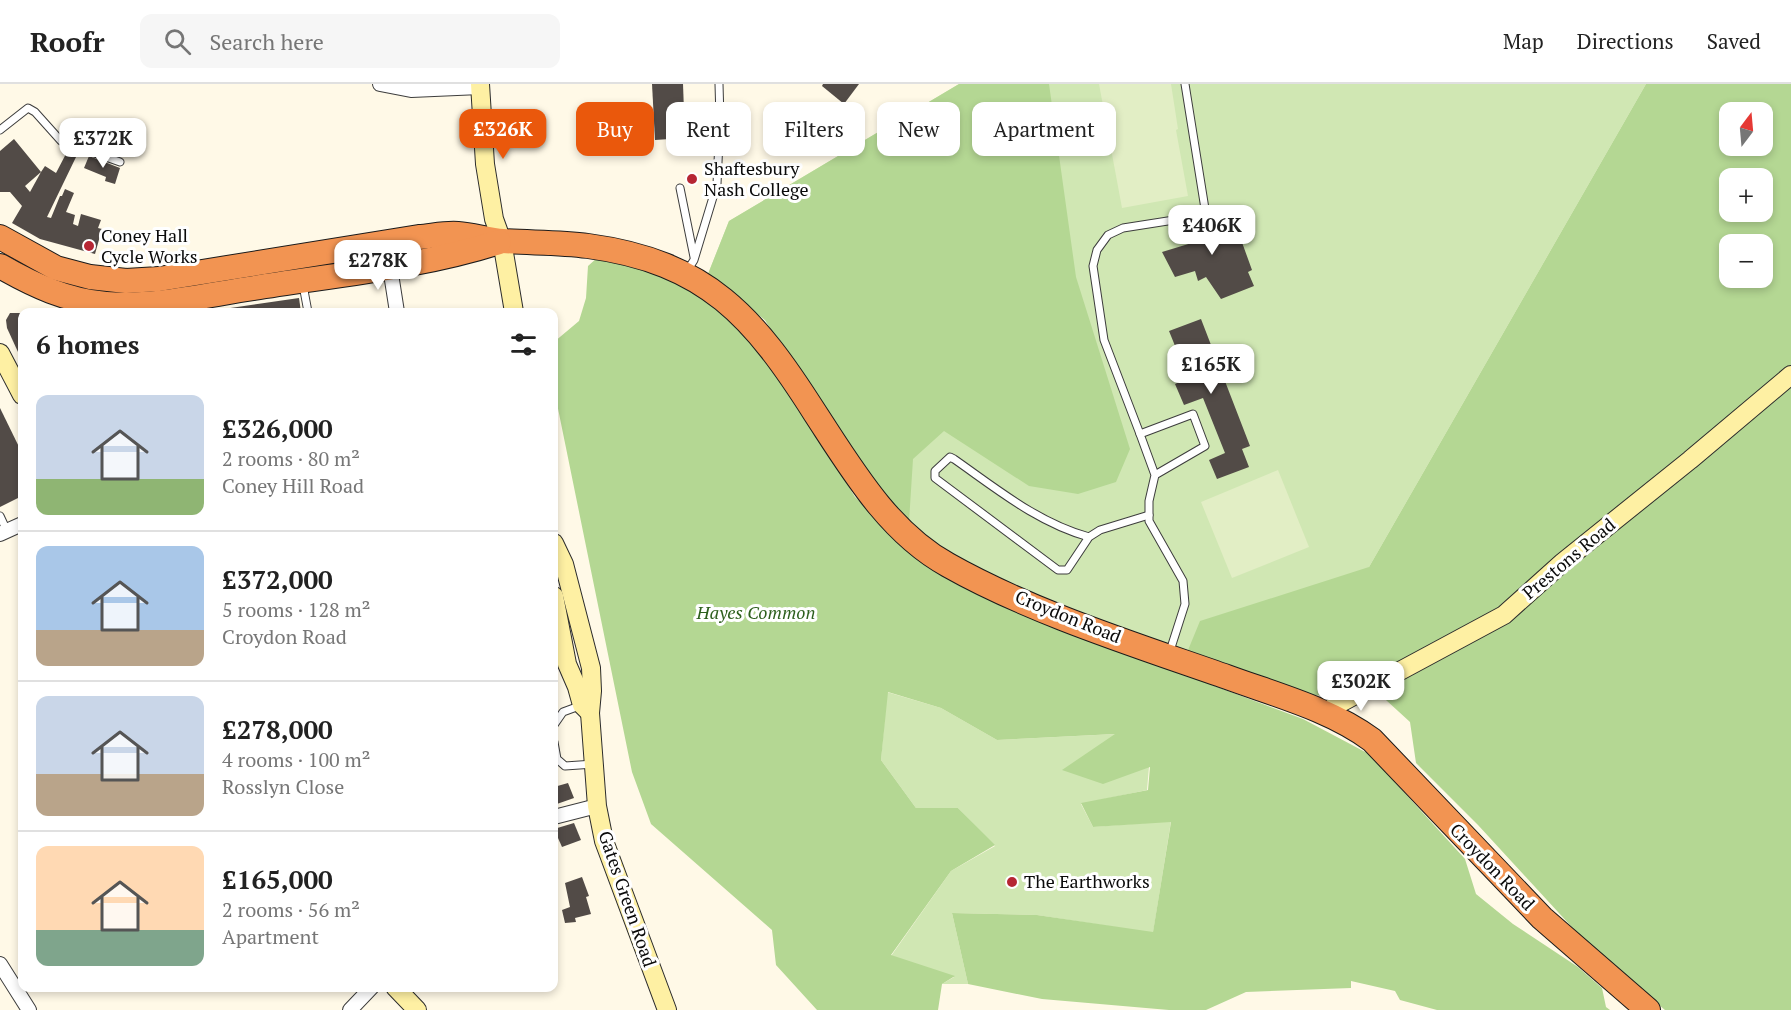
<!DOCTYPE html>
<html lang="en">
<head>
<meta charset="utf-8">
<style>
  :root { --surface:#fff; --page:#f6f6f6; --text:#222; --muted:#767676; --line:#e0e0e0; --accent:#ea580c }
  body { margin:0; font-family:"PT Serif",serif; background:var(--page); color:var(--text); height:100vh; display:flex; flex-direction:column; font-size:22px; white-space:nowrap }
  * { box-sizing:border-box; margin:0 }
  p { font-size:20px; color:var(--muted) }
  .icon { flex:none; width:33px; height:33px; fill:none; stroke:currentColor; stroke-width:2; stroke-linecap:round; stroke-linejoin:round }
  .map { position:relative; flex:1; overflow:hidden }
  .details { position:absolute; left:18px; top:224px; width:540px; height:684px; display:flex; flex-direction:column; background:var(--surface); border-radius:12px; box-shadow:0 3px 9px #0003 }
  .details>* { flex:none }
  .banner { position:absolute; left:576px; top:18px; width:570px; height:54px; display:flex; gap:12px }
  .needle { width:39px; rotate:16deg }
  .controls { position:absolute; left:1719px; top:18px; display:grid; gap:12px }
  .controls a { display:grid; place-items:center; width:54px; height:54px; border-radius:12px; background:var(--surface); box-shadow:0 3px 9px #0003; font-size:30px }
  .price { position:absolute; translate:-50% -51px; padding:0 14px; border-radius:12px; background:#fff; color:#222; font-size:20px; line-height:39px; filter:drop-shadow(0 2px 3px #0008) }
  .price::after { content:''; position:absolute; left:50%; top:36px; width:18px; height:14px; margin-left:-9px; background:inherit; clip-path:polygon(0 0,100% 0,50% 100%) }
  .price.current { background:var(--accent); color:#fff }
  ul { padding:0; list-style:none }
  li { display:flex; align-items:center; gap:18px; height:150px; padding:0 18px }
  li+li { border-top:2px solid var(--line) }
  li span { display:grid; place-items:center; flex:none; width:168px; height:120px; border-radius:12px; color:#555 }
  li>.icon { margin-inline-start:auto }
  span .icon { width:72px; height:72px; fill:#fffc; stroke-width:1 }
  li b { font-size:26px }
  h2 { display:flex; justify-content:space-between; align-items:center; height:72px; padding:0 18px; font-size:26px }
  .tag { padding:0 21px; border-radius:12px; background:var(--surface); box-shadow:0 3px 9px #0003; font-size:21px; line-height:54px }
  .tag.current { background:var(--accent); color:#fff }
  header { display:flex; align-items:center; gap:36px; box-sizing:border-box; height:84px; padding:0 30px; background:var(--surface); border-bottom:2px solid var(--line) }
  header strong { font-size:28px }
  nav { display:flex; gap:33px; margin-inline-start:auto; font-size:21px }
  .search { width:420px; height:54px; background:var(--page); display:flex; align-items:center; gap:15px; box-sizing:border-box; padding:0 21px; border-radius:12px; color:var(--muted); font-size:22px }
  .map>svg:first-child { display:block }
  .green { fill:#d0e7b3 }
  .forest { fill:#b4d793; fill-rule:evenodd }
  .pitch { fill:#e2eec5 }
  .building { fill:#524b47; fill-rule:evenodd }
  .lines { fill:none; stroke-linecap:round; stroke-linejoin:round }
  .lane-casing { stroke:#3d3d3d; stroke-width:9 }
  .street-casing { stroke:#3d3d3d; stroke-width:16 }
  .secondary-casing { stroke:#2c2c2c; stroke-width:20 }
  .highway-casing { stroke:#1b1b1b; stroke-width:26 }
  .lane { stroke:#fff; stroke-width:7 }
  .street { stroke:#fff; stroke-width:14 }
  .secondary { stroke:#fef0a3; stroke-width:18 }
  .highway { stroke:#f29452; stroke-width:24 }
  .poi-dot { fill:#b62633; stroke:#fff; stroke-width:2 }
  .labels { text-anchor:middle; stroke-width:6; stroke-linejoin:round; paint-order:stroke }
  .poi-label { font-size:18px; fill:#0a0a0a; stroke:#fff; text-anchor:start }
  .street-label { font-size:18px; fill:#0a0a0a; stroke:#fff }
  .park-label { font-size:18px; font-style:italic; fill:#2d5f1d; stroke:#fff }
</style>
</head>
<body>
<header>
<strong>Roofr</strong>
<div class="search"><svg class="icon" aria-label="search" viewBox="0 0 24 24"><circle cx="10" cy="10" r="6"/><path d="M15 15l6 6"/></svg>Search here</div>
<nav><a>Map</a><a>Directions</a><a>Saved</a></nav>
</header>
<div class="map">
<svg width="1791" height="926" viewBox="0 0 1791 926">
  <rect width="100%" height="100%" fill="#fff9e7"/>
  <g class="green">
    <path d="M959,0H1646L1369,483L1326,611L1306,612L1066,526L946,472L870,402L765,236L708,190L729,137Z"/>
    <path d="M887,608L941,624L997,656L1116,650L1149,683L1147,706L1081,720L1093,743L1171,737L1153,849L1037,831L952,829L968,900H942L954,893L891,872L951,787L995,762L958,724H916L881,676Z"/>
  </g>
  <g class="forest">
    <path d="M959,0H1049L1076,193L1130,365L1116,398L1078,410L1029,402L944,347L913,375L909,438L870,402L765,236L708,190L729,137Z"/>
    <path d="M1646,0H1791V926H1665L1592,865L1478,741L1416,679L1410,638L1363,595C1345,608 1327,611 1306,612L1186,571L1200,537L1369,483ZM1730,28H1762V62H1730ZM1730,94H1762V128H1730ZM1730,160H1762V194H1730Z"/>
    <path d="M598,173L702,200L754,248L855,413L900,454L1060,544L1303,635L1369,670L1465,775L1476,810L1513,840L1578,883L1602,904L1606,923L1610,926H1437L1400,916L1395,907L1351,897V904L1246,908L1206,926H1169L1042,915L968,900L952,829L1037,831L1153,848L1171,738L1093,743L1081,719L1148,706L1150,683L1103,700L1062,686L1115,650L997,656L941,624L888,608L881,676L916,724H958L995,761L951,787L891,871L955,892L942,900L938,926H817L776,881L772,846L651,740L632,688L554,305V258L579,237L586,214L588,182Z"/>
  </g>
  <g class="pitch">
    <path d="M1099,0H1171L1178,45L1176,46L1188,112L1122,124Z"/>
    <path d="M1278,386L1309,463L1232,494L1201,418Z"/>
  </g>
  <g class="building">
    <path d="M652,0H683L685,54L655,56Z"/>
    <path d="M823,0H859L844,20L822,2Z"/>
    <path d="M14,55L41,88L45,82L56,89L68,66L77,71L47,133L51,134L60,112H62L65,105L74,109L66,128L75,131L73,140L78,142L81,130L101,136L98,144L102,145L95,170L40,155L12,139L22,122L10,108H0V67ZM41,88L30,108L25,102Z"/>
    <path d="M89,72L120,84L115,100L105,97L106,93L84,84Z"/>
    <path d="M1221,131L1228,143L1235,139L1252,186L1248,188L1254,202L1221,215L1206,193L1198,197L1195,187L1175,193L1162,168L1195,158L1191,154L1177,156L1175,142Z"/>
    <path d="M299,214L301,228H210V227Z"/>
    <path d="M10,229H22V267L18,268L7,244L6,236Z"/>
    <path d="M1201,235L1250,362L1242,365L1249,383L1217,395L1209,376L1225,369L1203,314L1184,321L1175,300L1188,294L1169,247Z"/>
    <path d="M0,324L22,369V412L0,423Z"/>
    <path d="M568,699L574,714L554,721V703Z"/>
    <path d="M574,739L581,756L562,763L554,745Z"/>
    <path d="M582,793L589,812L586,813L591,830L575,834L576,838L565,839L562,826L570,823L565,799Z"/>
  </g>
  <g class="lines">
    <g class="lane-casing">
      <g id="lane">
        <path d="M0,46L28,24L35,28L61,57L120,78"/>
        <path d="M680,104L694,173"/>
        <path d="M687,187L694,176L717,100L720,35L719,0"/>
        <path d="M303,201L308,228"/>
        <path d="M1140,350L1104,256L1093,182L1097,166L1108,151L1123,144L1206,131L1185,0"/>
        <path d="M1155,391L1140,350L1193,330L1205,362L1155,391L1149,417V437L1183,497L1185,520L1169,570"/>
        <path d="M0,432L7,447"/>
        <path d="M1089,453C1038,439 997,405 954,375L950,373L935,387V394L1058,486H1067L1089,453L1100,446L1149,431"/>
        <path d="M554,641L563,628L582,621"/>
        <path d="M554,658L557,675L565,682L594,680"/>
      </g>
    </g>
    <g class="street-casing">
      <g id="street">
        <path d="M380,0L411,6L480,3"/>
        <path d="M389,177L397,228"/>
        <path d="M0,450L22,440"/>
        <path d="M554,733L597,722"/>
        <path d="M0,880L29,926"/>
        <path d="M350,926L372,903"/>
      </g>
    </g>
    <g class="secondary-casing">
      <g id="secondary">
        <path d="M480,0L485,80L494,135L502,157L514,228"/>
        <path d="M0,269L22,311"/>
        <path d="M554,459L564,480L591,584L592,607L590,629L597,722L604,757L667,926"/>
        <path d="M554,512L567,580L577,603L582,621L590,629"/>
        <path d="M1327,630L1333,623L1504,531L1563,478L1690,376L1791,291"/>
        <path d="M395,903L417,926"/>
      </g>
    </g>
    <g class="highway-casing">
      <g id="highway">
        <path d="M0,153L56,184L90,193L126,197L159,195L419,153C432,152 445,149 458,150C473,151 488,156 503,157C532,159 560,158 588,162C707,178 754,233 815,329C851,384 888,448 948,481C1031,528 1136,561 1227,593C1276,611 1330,625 1372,656L1542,834L1648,926"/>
        <path d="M0,182C33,201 67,217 106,220C154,224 206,211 254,204C336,191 421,183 499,158"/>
      </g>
    </g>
    <use href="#lane" class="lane"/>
    <use href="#street" class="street"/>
    <use href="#secondary" class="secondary"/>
    <use href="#highway" class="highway"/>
  </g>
  <g class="poi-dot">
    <circle cx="692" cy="95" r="6"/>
    <circle cx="89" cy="162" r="6"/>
    <circle cx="1012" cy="798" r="6"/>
  </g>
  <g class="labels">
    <g class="poi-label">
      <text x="704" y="91">Shaftesbury<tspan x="704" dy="21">Nash College</tspan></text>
      <text x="101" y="158">Coney Hall<tspan x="101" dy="21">Cycle Works</tspan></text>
      <text x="1024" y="804">The Earthworks</text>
    </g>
    <g class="street-label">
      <text transform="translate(1569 475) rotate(-40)" y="6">Prestons Road</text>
      <text transform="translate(1068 533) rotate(22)" y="6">Croydon Road</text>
      <text transform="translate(1492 783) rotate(46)" y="6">Croydon Road</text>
      <text transform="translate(627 815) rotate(71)" y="6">Gates Green Road</text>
    </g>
    <g class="park-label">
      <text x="756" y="535">Hayes Common</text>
    </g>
  </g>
</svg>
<div class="controls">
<a><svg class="needle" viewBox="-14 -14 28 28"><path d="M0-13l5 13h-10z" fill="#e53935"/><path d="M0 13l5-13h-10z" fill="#767676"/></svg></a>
<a>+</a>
<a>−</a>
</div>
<b class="price current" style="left:503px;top:76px">£326K</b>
<b class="price" style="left:103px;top:85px">£372K</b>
<b class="price" style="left:1212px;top:172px">£406K</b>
<b class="price" style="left:378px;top:207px">£278K</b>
<b class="price" style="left:1211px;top:311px">£165K</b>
<b class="price" style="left:1361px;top:628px">£302K</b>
<div class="banner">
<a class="tag current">Buy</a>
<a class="tag">Rent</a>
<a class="tag">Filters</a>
<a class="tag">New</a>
<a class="tag">Apartment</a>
</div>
<section class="details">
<h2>6 homes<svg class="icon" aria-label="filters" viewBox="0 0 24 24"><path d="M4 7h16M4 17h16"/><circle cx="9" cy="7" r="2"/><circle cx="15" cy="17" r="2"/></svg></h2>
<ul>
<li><span style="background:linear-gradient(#c9d6e8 70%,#8fb573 0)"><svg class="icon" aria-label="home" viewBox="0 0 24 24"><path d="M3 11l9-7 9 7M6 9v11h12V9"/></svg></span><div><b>£326,000</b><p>2 rooms · 80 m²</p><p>Coney Hill Road</p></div></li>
<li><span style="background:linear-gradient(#a9c7e8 70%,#b9a48a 0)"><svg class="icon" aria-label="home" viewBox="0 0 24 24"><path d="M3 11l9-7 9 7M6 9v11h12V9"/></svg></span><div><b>£372,000</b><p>5 rooms · 128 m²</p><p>Croydon Road</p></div></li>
<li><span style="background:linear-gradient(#c9d6e8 65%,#b9a48a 0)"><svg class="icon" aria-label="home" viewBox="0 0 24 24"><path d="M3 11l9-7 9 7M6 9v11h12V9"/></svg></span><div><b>£278,000</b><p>4 rooms · 100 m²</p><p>Rosslyn Close</p></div></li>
<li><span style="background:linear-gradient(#ffd9b3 70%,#7fa58c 0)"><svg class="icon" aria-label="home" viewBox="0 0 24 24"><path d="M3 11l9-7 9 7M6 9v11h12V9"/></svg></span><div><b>£165,000</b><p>2 rooms · 56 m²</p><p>Apartment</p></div></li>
</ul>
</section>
</div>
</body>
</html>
